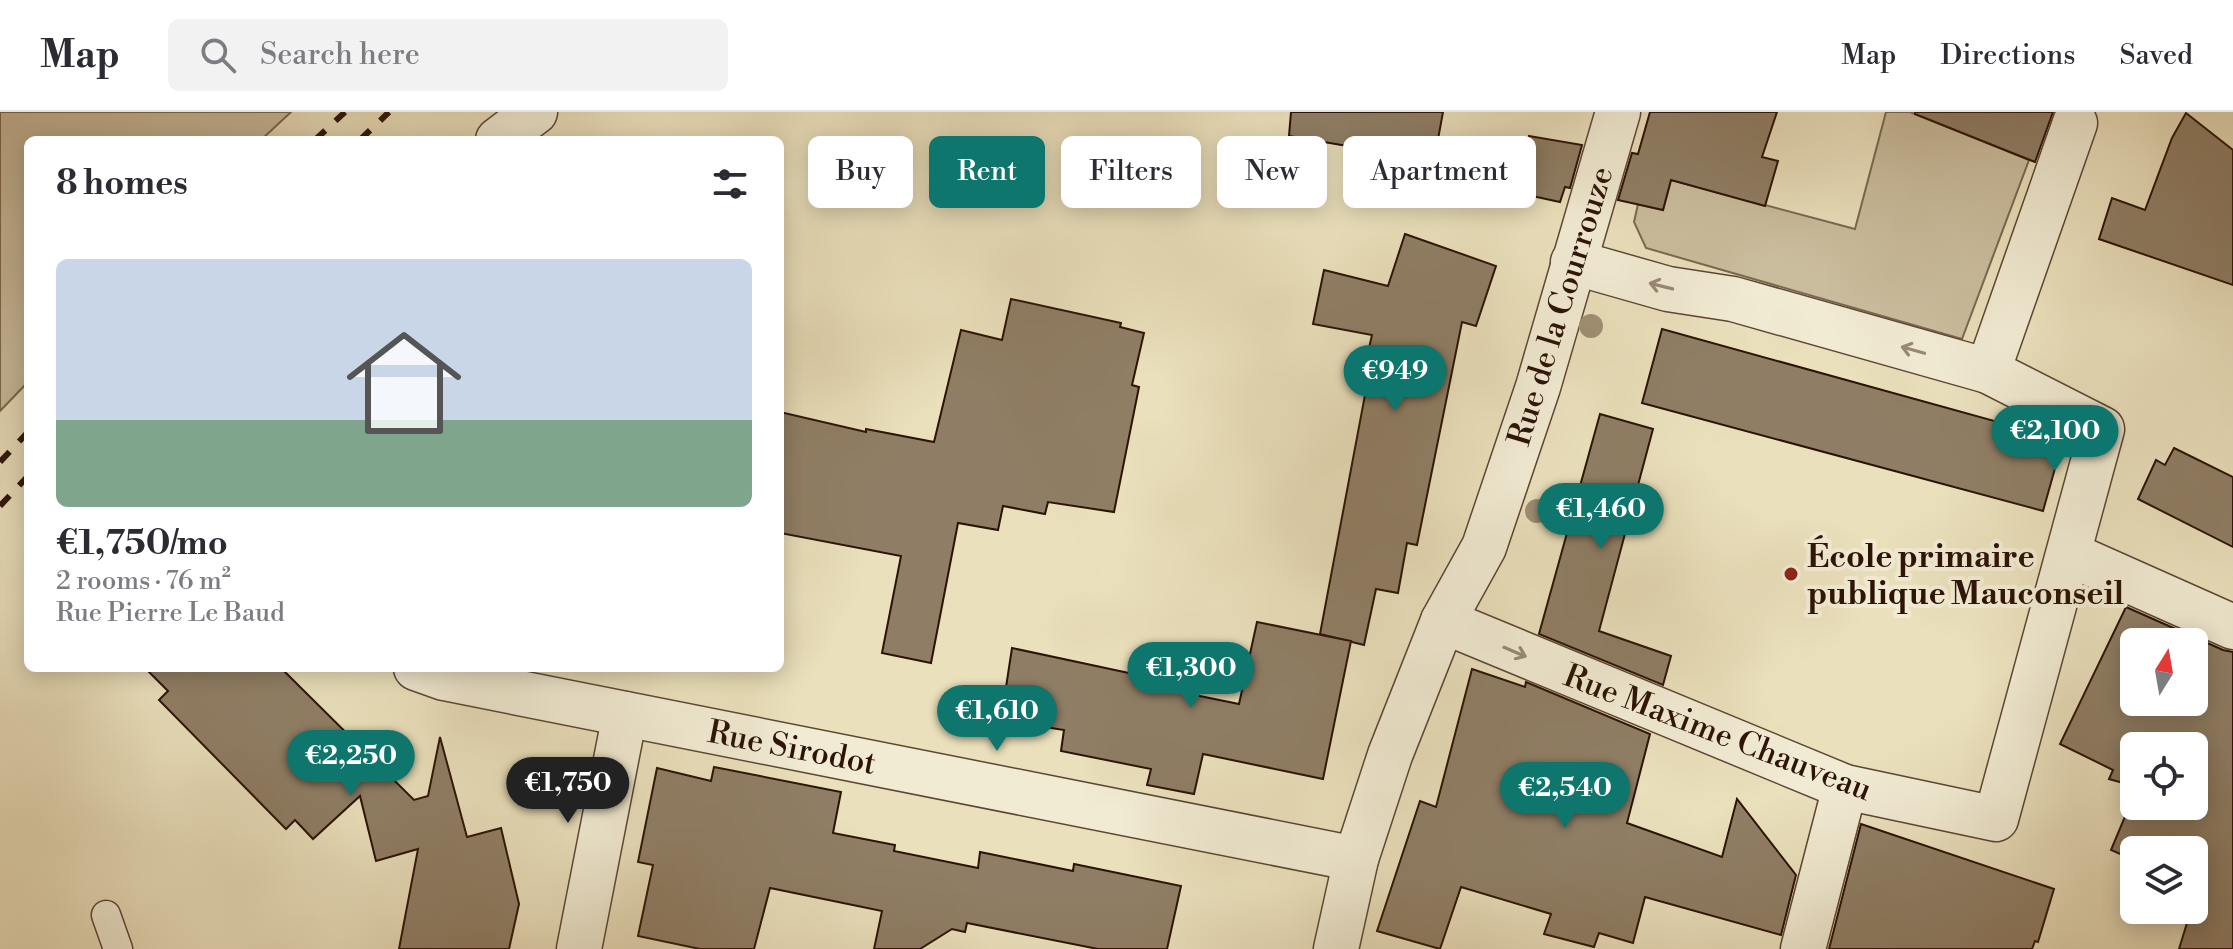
<!DOCTYPE html>
<html lang="en">
<head>
<meta charset="utf-8">
<style>
  :root { --surface:#fff; --page:#f2f2f3; --text:#2b2b33; --muted:#7c7c81; --line:#e1e1e2; --accent:#0f766e }
  body { margin:0; font-family:"Libre Bodoni",serif; background:var(--page); color:var(--text); height:100vh; display:flex; flex-direction:column; font-size:30px; white-space:nowrap }
  * { box-sizing:border-box; margin:0 }
  p { font-size:26px; color:var(--muted) }
  .icon { flex:none; width:44px; height:44px; fill:none; stroke:currentColor; stroke-width:2; stroke-linecap:round; stroke-linejoin:round }
  .map { position:relative; flex:1; overflow:hidden }
  .details { position:absolute; left:24px; top:24px; width:760px; height:536px; display:flex; flex-direction:column; background:var(--surface); border-radius:12px; box-shadow:0 4px 20px #0003 }
  .details>* { flex:none }
  .banner { position:absolute; left:808px; top:24px; width:760px; height:72px; display:flex; gap:16px }
  .needle { width:52px; rotate:11deg }
  .buttons { position:absolute; left:2120px; top:516px; display:grid; gap:16px }
  .buttons a { display:grid; place-items:center; width:88px; height:88px; border-radius:12px; background:var(--surface); box-shadow:0 4px 20px #0003; font-size:40px }
  .price { position:absolute; translate:-50% -68px; padding:0 18px; border-radius:28px; background:var(--accent); color:#fff; font-size:26px; line-height:52px; filter:drop-shadow(0 2px 4px #0008) }
  .price::after { content:''; position:absolute; left:50%; top:48px; width:24px; height:18px; margin-left:-12px; background:inherit; clip-path:polygon(0 0,100% 0,50% 100%) }
  .price.active { background:#222; color:#fff }
  ul { padding:0; list-style:none }
  li { display:grid; align-content:center; gap:16px; height:424px; padding:0 32px }
  li span { display:grid; place-items:center; height:248px; border-radius:12px; color:#555 }
  li>.icon { margin-inline-start:auto }
  span .icon { width:144px; height:144px; fill:#fffc; stroke-width:1 }
  li b { font-size:34px }
  h2 { display:flex; justify-content:space-between; align-items:center; height:96px; padding:0 32px; font-size:34px }
  .chip { padding:0 28px; border-radius:12px; background:var(--surface); box-shadow:0 4px 20px #0003; font-size:28px; line-height:72px }
  .chip.active { background:var(--accent); color:#fff }
  header { display:flex; align-items:center; gap:48px; box-sizing:border-box; height:112px; padding:0 40px; background:var(--surface); border-bottom:2px solid var(--line) }
  header strong { font-size:38px }
  nav { display:flex; gap:44px; margin-inline-start:auto; font-size:28px }
  .search { width:560px; height:72px; background:var(--page); display:flex; align-items:center; gap:20px; box-sizing:border-box; padding:0 28px; border-radius:12px; color:var(--muted); font-size:30px }
  .map>svg:first-child { display:block }
  .green { fill:#cabd9d; stroke:#7b6852; stroke-width:2 }
  .building { fill:#8f7e65; stroke:#2c1306; stroke-width:2; fill-rule:evenodd }
  .lines { fill:none; stroke-linecap:round; stroke-linejoin:round }
  .service-casing { stroke:#5c4634; stroke-width:31 }
  .minor-casing { stroke:#5c4634; stroke-width:47 }
  .service { stroke:#f1ebd3; stroke-width:28 }
  .minor { stroke:#f1ebd3; stroke-width:44 }
  .rail { stroke:#2c1306; stroke-width:6; stroke-dasharray:14 14; stroke-linecap:butt }
  .tree { fill:#a09075 }
  .oneway { stroke:#988a77 }
  .poi-dot { fill:#8f2418; stroke:#f1ebd3; stroke-width:3 }
  .labels { text-anchor:middle; stroke-width:8; stroke-linejoin:round; paint-order:stroke }
  .street-label { font-size:32px; fill:#2c1306; stroke:#f1ebd3 }
  .poi-label { font-size:32px; font-weight:bold; fill:#2c1306; stroke:#f1ebd3; text-anchor:start }
</style>
</head>
<body>
<header>
<strong>Map</strong>
<div class="search"><svg class="icon" aria-label="search" viewBox="0 0 24 24"><circle cx="10" cy="10" r="6"/><path d="M15 15l6 6"/></svg>Search here</div>
<nav><a>Map</a><a>Directions</a><a>Saved</a></nav>
</header>
<div class="map">
<svg width="2233" height="837" viewBox="0 0 2233 837">
  <rect width="100%" height="100%" fill="#eae0bc"/>
  <filter id="stains"><feTurbulence type="fractalNoise" baseFrequency=".0025" numOctaves="4"/><feColorMatrix values="0 0 0 0 .2 0 0 0 0 .09 0 0 0 0 .02 0 0 0 .5 -.17"/></filter>
  <radialGradient id="worn" r=".72"><stop offset=".6" stop-color="#630" stop-opacity="0"/><stop offset="1" stop-color="#630" stop-opacity=".3"/></radialGradient>
  <g class="green">
    <path d="M0,0H291L261,28H28V270L0,299Z"/>
    <path d="M1886,0H1910L2029,48L1962,227L1646,136L1634,110L1638,92L1663,98L1671,68L1855,117Z"/>
  </g>
  <g class="building">
    <path d="M1291,0H1443L1434,49L1289,24Z"/>
    <path d="M1650,0H1777L1762,45L1778,49L1765,94L1671,68L1663,98L1618,88L1632,41L1638,42Z"/>
    <path d="M1915,0H2053L2035,50L1915,2Z"/>
    <path d="M2186,1L2233,38V173L2099,127L2112,86L2145,98L2172,26Z"/>
    <path d="M1529,24L1582,33L1570,76L1565,75L1560,90L1518,81Z"/>
    <path d="M1405,122L1496,154L1476,214L1462,210L1417,433L1407,431L1398,481L1376,477L1364,533L1320,522L1368,267L1362,266L1372,223L1313,212L1324,158L1388,174Z"/>
    <path d="M1011,187L1121,211L1120,215L1144,221L1132,273L1139,275L1114,400L1048,390L1045,402L1003,394L998,418L958,411L931,551L882,541L901,444L780,421V300L866,320V317L934,330L961,218L1002,228Z"/>
    <path d="M1662,217L2063,328L2043,399L1642,291Z"/>
    <path d="M1600,302L1653,317L1599,519L1671,544L1663,573L1539,522Z"/>
    <path d="M2174,336L2233,365V435L2138,387L2156,348L2165,353Z"/>
    <path d="M2126,495L2223,538L2233,540V837H2179L2191,798H2194L2199,774L2194,772V738H2134V748L2111,738L2134,683V694H2194V634H2134V674L2109,667L2113,658L2060,632ZM2134,530H2194V590H2134Z"/>
    <path d="M1257,510L1351,529L1323,667L1203,642L1194,682L1147,673L1151,657L1061,639L1064,618L1001,608L1012,536L1143,564L1141,572L1239,592Z"/>
    <path d="M145,556H281L414,688L428,684L440,625L467,725L501,716L519,792L509,837H399L418,737L376,749L360,684L313,727L295,708L286,717L159,588L168,579Z"/>
    <path d="M1472,557L1525,575L1526,570L1650,622L1627,711L1722,745L1737,687L1796,763L1781,823L1645,785L1633,831L1599,821L1594,835L1544,822L1551,802L1461,775L1440,837L1377,819L1420,689L1436,695Z"/>
    <path d="M714,655L841,680L833,721L895,733L894,739L978,756L980,740L1073,759L1074,752L1181,774L1167,837H1098L967,811L965,820L952,817L920,837H874L882,799L770,776L754,837H700L638,824L653,753L638,750L657,656L711,669Z"/>
    <path d="M1861,712L2054,777L2038,830L2035,829L2032,837H1829Z"/>
  </g>
  <g class="lines">
    <g class="service-casing">
      <path id="service" d="M106,803L118,837"/>
    </g>
    <g class="minor-casing">
      <g id="minor">
        <path d="M498,28L535,0"/>
        <path d="M1573,150L1668,177L1733,187L1988,259"/>
        <path d="M2069,442L2233,515"/>
        <path d="M1443,509L1845,675L1996,707L2102,317L1988,259L2075,11"/>
        <path d="M416,556L444,566L1356,747"/>
        <path d="M579,837L625,602"/>
        <path d="M1336,837L1356,747L1390,643L1443,509L1484,435L1538,275L1618,0"/>
        <path d="M1803,837L1845,675"/>
      </g>
    </g>
    <use href="#service" class="service"/>
    <use href="#minor" class="minor"/>
    <g class="rail">
      <path d="M315,28L345,0"/>
      <path d="M360,28L389,0"/>
      <path d="M0,350L28,320"/>
      <path d="M0,394L28,364"/>
    </g>
  </g>
  <g class="tree">
    <circle cx="1591" cy="214" r="12"/>
    <circle cx="1537" cy="399" r="12"/>
  </g>
  <defs><path id="oneway-shaft" d="M-6 0H5M1.5-3L5.5 0L1.5 3" fill="none" stroke-width="1.6" stroke-linecap="round" stroke-linejoin="round" transform="scale(2)"/></defs>
  <g class="oneway">
    <use href="#oneway-shaft" transform="translate(1661 174) rotate(-166)"/>
    <use href="#oneway-shaft" transform="translate(1913 238) rotate(-164)"/>
    <use href="#oneway-shaft" transform="translate(1515 540) rotate(23)"/>
  </g>
  <circle class="poi-dot" cx="1791" cy="462" r="8"/>
  <g class="labels">
    <g class="street-label">
      <text transform="translate(1560 194) rotate(-73)" y="11">Rue de la Courrouze</text>
      <text transform="translate(1718 620) rotate(21)" y="11">Rue Maxime Chauveau</text>
      <text transform="translate(792 635) rotate(11)" y="11">Rue Sirodot</text>
    </g>
    <g class="poi-label">
      <text x="1807" y="455">École primaire<tspan x="1807" dy="37">publique Mauconseil</tspan></text>
    </g>
  </g>
  <rect width="100%" height="100%" filter="url(#stains)"/>
  <rect width="100%" height="100%" fill="url(#worn)"/>
</svg>
<div class="buttons">
<a><svg class="needle" viewBox="-14 -14 28 28"><path d="M0-13l5 13h-10z" fill="#e53935"/><path d="M0 13l5-13h-10z" fill="#7c7c81"/></svg></a>
<a><svg class="icon" aria-label="locate" viewBox="0 0 24 24"><circle cx="12" cy="12" r="6"/><path d="M12 2v4M12 18v4M2 12h4M18 12h4"/></svg></a>
<a><svg class="icon" aria-label="layers" viewBox="0 0 24 24"><path d="M12 4l9 5-9 5-9-5zM3 14l9 5 9-5"/></svg></a>
</div>
<b class="price" style="left:1395px;top:301px">€949</b>
<b class="price" style="left:2055px;top:361px">€2,100</b>
<b class="price" style="left:1601px;top:439px">€1,460</b>
<b class="price" style="left:1191px;top:598px">€1,300</b>
<b class="price" style="left:997px;top:641px">€1,610</b>
<b class="price" style="left:351px;top:686px">€2,250</b>
<b class="price active" style="left:568px;top:713px">€1,750</b>
<b class="price" style="left:1565px;top:718px">€2,540</b>
<div class="banner">
<a class="chip">Buy</a>
<a class="chip active">Rent</a>
<a class="chip">Filters</a>
<a class="chip">New</a>
<a class="chip">Apartment</a>
</div>
<section class="details">
<h2>8 homes<svg class="icon" aria-label="filters" viewBox="0 0 24 24"><path d="M4 7h16M4 17h16"/><circle cx="9" cy="7" r="2"/><circle cx="15" cy="17" r="2"/></svg></h2>
<ul>
<li><span style="background:linear-gradient(#c9d6e8 65%,#7fa58c 0)"><svg class="icon" aria-label="home" viewBox="0 0 24 24"><path d="M3 11l9-7 9 7M6 9v11h12V9"/></svg></span><div><b>€1,750/mo</b><p>2 rooms · 76 m²</p><p>Rue Pierre Le Baud</p></div></li>
</ul>
</section>
</div>
</body>
</html>
